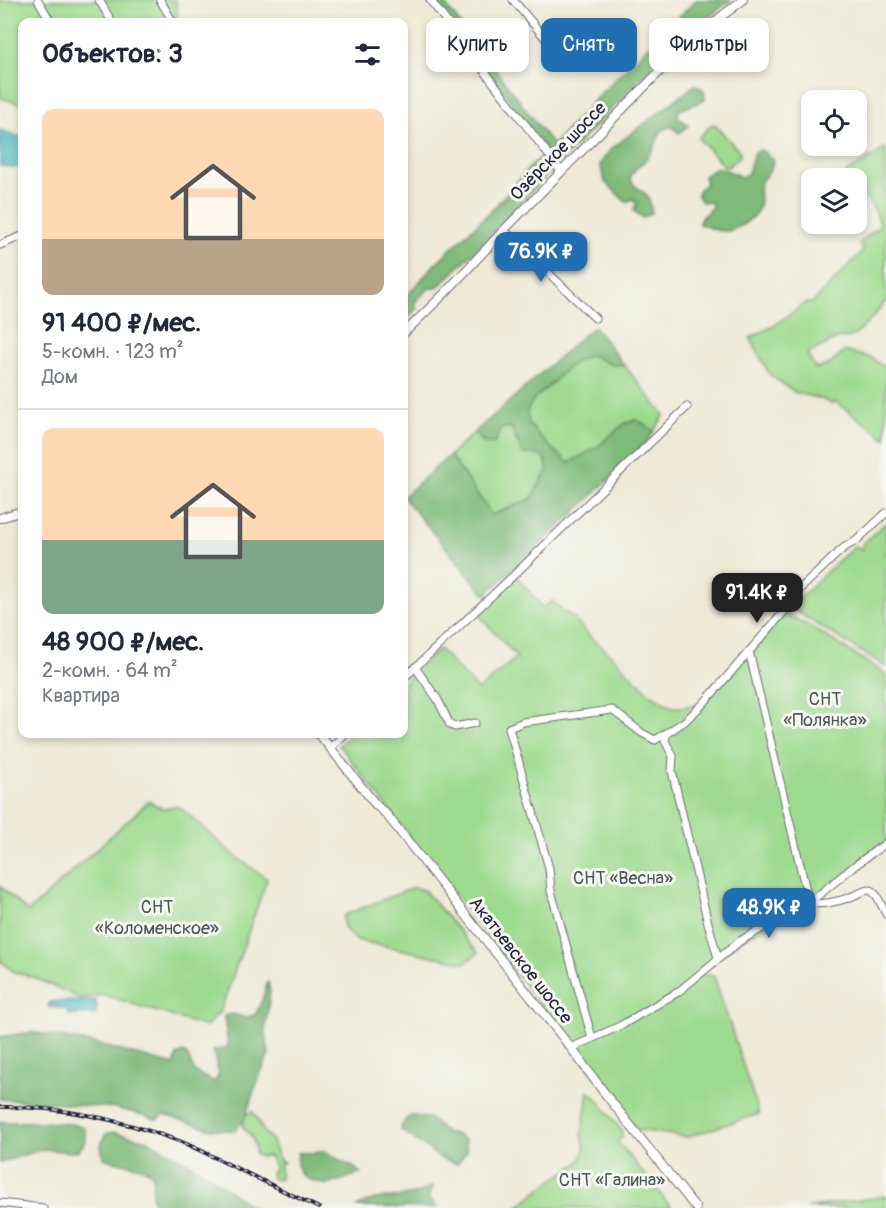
<!DOCTYPE html>
<html lang="ru">
<head>
<meta charset="utf-8">
<style>
  :root { --surface:#fff; --page:#f6f6f7; --text:#1f2937; --muted:#747a83; --line:#e0e1e3; --accent:#1f6fb2 }
  body { margin:0; font-family:Pangolin,sans-serif; background:var(--page); color:var(--text); height:100vh; display:flex; flex-direction:column; font-size:22px; white-space:nowrap }
  * { box-sizing:border-box; margin:0 }
  p { font-size:20px; color:var(--muted) }
  .icon { flex:none; width:33px; height:33px; fill:none; stroke:currentColor; stroke-width:2; stroke-linecap:round; stroke-linejoin:round }
  .map { position:relative; flex:1; overflow:hidden }
  .sheet { position:absolute; left:18px; top:18px; width:390px; height:720px; display:flex; flex-direction:column; background:var(--surface); border-radius:12px; box-shadow:0 3px 9px #0003 }
  .sheet>* { flex:none }
  .top-card { position:absolute; left:426px; top:18px; width:369px; height:54px; display:flex; gap:12px }
  .buttons { position:absolute; left:801px; top:90px; display:grid; gap:12px }
  .buttons a { display:grid; place-items:center; width:66px; height:66px; border-radius:12px; background:var(--surface); box-shadow:0 3px 9px #0003; font-size:30px }
  .price { position:absolute; translate:-50% -51px; padding:0 14px; border-radius:12px; background:var(--accent); color:#fff; font-size:20px; line-height:39px; filter:drop-shadow(0 2px 3px #0008) }
  .price::after { content:''; position:absolute; left:50%; top:36px; width:18px; height:14px; margin-left:-9px; background:inherit; clip-path:polygon(0 0,100% 0,50% 100%) }
  .price.current { background:#222; color:#fff }
  ul { padding:0; list-style:none }
  li { display:grid; align-content:center; gap:12px; height:318px; padding:0 24px }
  li+li { border-top:2px solid var(--line) }
  li span { display:grid; place-items:center; height:186px; border-radius:12px; color:#555 }
  li>.icon { margin-inline-start:auto }
  span .icon { width:108px; height:108px; fill:#fffc; stroke-width:1 }
  li b { font-size:26px }
  h2 { display:flex; justify-content:space-between; align-items:center; height:72px; padding:0 24px; font-size:26px }
  .chip { padding:0 21px; border-radius:12px; background:var(--surface); box-shadow:0 3px 9px #0003; font-size:21px; line-height:54px }
  .chip.current { background:var(--accent); color:#fff }
  .map>svg:first-child { display:block }
  .green { fill:#9eda8e; stroke:#607e64; stroke-width:1.5 }
  .forest { fill:#7eba79; stroke:#506e5a; stroke-width:1.5 }
  .water { fill:#45b5bb; stroke:#346c7b; stroke-width:1.5 }
  .lines { fill:none; stroke-linecap:round; stroke-linejoin:round }
  .minor-casing { stroke:#696871; stroke-width:9 }
  .major-casing { stroke:#696871; stroke-width:10 }
  .minor { stroke:#fff; stroke-width:7 }
  .major { stroke:#fff; stroke-width:8 }
  .rail-casing { stroke:#22223b; stroke-width:4 }
  .rail { stroke:#f6f6f2; stroke-width:1.5; stroke-dasharray:4.5; stroke-linecap:butt }
  .labels { text-anchor:middle; stroke-width:6; stroke-linejoin:round; paint-order:stroke }
  .street-label { font-size:18px; fill:#22223b; stroke:#f6f6f2 }
  .park-label { font-size:18px; fill:#475954; stroke:#f6f6f2 }
</style>
</head>
<body>
<div class="map">
<svg width="886" height="1208" viewBox="0 0 886 1208">
  <rect width="100%" height="100%" fill="#f6f6f2"/>
  <filter id="ink" filterUnits="userSpaceOnUse"><feTurbulence type="fractalNoise" baseFrequency=".0167" numOctaves="2"/><feDisplacementMap in="SourceGraphic" scale="12" xChannelSelector="R" yChannelSelector="G"/><feConvolveMatrix kernelMatrix="1 2 1 2 8 2 1 2 1" color-interpolation-filters="sRGB"/></filter>
  <filter id="wash" filterUnits="userSpaceOnUse"><feTurbulence type="fractalNoise" baseFrequency=".008" numOctaves="4" result="noise"/><feDisplacementMap in="SourceGraphic" scale="24" xChannelSelector="R" yChannelSelector="G"/><feGaussianBlur stdDeviation="1.35" result="paint"/><feColorMatrix in="noise" values="0 0 0 0 0 0 0 0 0 0 0 0 0 0 0 0 0 1.4 0 .05"/><feComposite in="paint" operator="in"/></filter>
  <g filter="url(#wash)">
    <rect width="100%" height="100%" fill="#eeead5"/>
    <g class="green">
      <path d="M0,0H176L178,22H22V104L0,98Z"/>
      <path d="M712,124L715,125L740,152V156L728,167H725L699,139V137Z"/>
      <path d="M886,148V301L871,320L854,336L837,339L807,354L816,369L830,364L845,351L871,358L886,368V439L836,402L831,404L822,399L796,393L770,375L750,338L771,327L806,303H812L864,250L859,244L880,225L875,210L857,187L856,178H850L846,173Z"/>
      <path d="M591,354L612,365H624L664,415L653,433L651,429L642,422L624,424L597,447L569,463L548,445L529,424L526,411L534,399L549,386L563,372L577,361Z"/>
      <path d="M511,427L517,443L535,454L544,457L548,469L531,499L492,515L450,455L475,432L484,443L499,429Z"/>
      <path d="M886,523V667L791,608C811,586 832,566 855,546L862,549L863,543Z"/>
      <path d="M516,576L543,608L552,601L558,607L572,617L590,636V637L605,649L650,694L672,707H683L703,704L783,613L811,627L886,674V843L809,903L740,941L699,974L714,976L759,1114L687,1137L638,1130L339,745L351,734H404V683L439,649L478,690L517,657L478,614Z"/>
      <path d="M149,801L163,809L175,806L181,808L230,852L267,879L221,1010L206,1027L104,995L79,998L35,978L14,972L1,961L0,963V886L28,912Z"/>
      <path d="M412,888H417L425,891L478,953L465,963L356,940C348,933 340,927 344,915Z"/>
      <path d="M588,1091L594,1095L622,1131V1138L617,1141L672,1208H516L547,1184L579,1162L585,1150L582,1134Z"/>
      <path d="M252,1111L256,1117L264,1132L271,1139L278,1157L282,1162H285L280,1164V1179L277,1180L273,1179L271,1173L274,1170V1165L269,1156L261,1157L255,1154C256,1143 252,1135 243,1128L244,1116Z"/>
      <path d="M886,1196V1208H805Z"/>
    </g>
    <g class="forest">
      <path d="M432,0H442L553,145L602,92L696,0H731L691,31L670,52L660,56L651,68L558,164Z"/>
      <path d="M695,85L704,90L705,100L678,111V117L689,125L679,133L671,126L661,131C657,141 653,151 646,159C638,168 636,165 630,178L634,185L648,196L652,213L643,218L633,210L637,204L633,199L626,202L605,182L600,164L611,149Z"/>
      <path d="M761,150L773,159C772,175 765,172 760,184C758,190 761,200 759,207C755,219 734,233 721,231C715,231 706,225 699,224L700,219L713,206L710,202H702L698,196V190L706,184L704,176L716,168C729,169 731,174 742,177L748,173L754,152Z"/>
      <path d="M544,154L549,163L551,171L482,244L437,288H429L415,302L417,309L404,320V299L435,264L494,208L528,169Z"/>
      <path d="M594,326L624,365H612L591,355L577,361L563,372L549,386L534,399L527,411L529,424L548,445L569,463L597,447L624,424L636,419L651,429L653,433L649,439L587,501L485,595L404,498V496L450,455L492,515L531,499L548,469L544,457L535,454H523L511,427L500,429L495,443H484L475,432Z"/>
      <path d="M268,981L270,992L265,1030L269,1054L254,1090L246,1116L235,1131L211,1129L164,1115L157,1120L143,1115L115,1108L0,1099V1037L31,1032L92,1043L174,1065L177,1055L184,1052L188,1057L195,1072L214,1082L219,1075L213,1051L228,1047L224,1016L233,1014L246,1018L256,1014L262,1000Z"/>
      <path d="M412,1116L429,1118L447,1133L455,1134L465,1140L467,1151L457,1164L442,1159L400,1129L406,1119Z"/>
      <path d="M0,1122C17,1122 73,1120 85,1128V1142L79,1150L70,1152L43,1149L0,1163Z"/>
      <path d="M113,1132L147,1140L201,1170L253,1208H158L152,1198L153,1180L152,1173C139,1163 119,1164 104,1158C100,1148 100,1143 106,1134Z"/>
      <path d="M324,1151C330,1153 333,1156 338,1159C346,1165 355,1166 361,1173L327,1185L307,1179L300,1173L297,1165L298,1153C306,1152 318,1154 324,1151Z"/>
      <path d="M433,1186L429,1197L437,1208L356,1207L375,1199L399,1197L418,1193Z"/>
    </g>
    <g class="water">
      <path d="M0,130L17,136H22V168L0,166Z"/>
      <path d="M95,1000L97,1005L96,1014L94,1015H69L67,1009L48,1007L49,1002Z"/>
    </g>
  </g>
  <g filter="url(#ink)">
    <g class="lines">
      <g class="minor-casing">
        <g id="minor">
          <path d="M38,0L51,22"/>
          <path d="M99,0L112,22"/>
          <path d="M160,0L173,22"/>
          <path d="M430,0L561,171"/>
          <path d="M513,0L551,45"/>
          <path d="M504,230L595,318"/>
          <path d="M0,245L22,236"/>
          <path d="M749,651L809,903"/>
          <path d="M415,667L438,700L450,725L455,727L475,723"/>
          <path d="M404,678L514,575L687,407"/>
          <path d="M667,733L665,741L673,756L672,771L708,923L718,958"/>
          <path d="M330,748L345,734"/>
          <path d="M809,903C821,905 837,902 848,898C856,895 863,890 871,890L877,896L886,914"/>
          <path d="M592,1038L551,891L549,868L509,728L523,722L612,710L642,733L655,740L667,733L685,721L703,704L783,613L800,589L838,553L845,547L856,541L886,513"/>
          <path d="M573,1047L620,1026L678,992L740,941L775,921L809,903L853,867L886,843"/>
          <path d="M0,1203L43,1208"/>
        </g>
      </g>
      <g class="major-casing">
        <g id="major">
          <path d="M404,333L444,294L504,230L665,66L723,15L743,0"/>
          <path d="M0,518L22,511"/>
          <path d="M319,734L376,805L386,814L571,1048L603,1091L696,1208"/>
        </g>
      </g>
      <use href="#minor" class="minor"/>
      <use href="#major" class="major"/>
      <g class="rail-casing">
        <path id="rail" d="M0,1107C61,1106 122,1120 179,1141C197,1148 215,1158 232,1166C261,1180 290,1194 319,1208"/>
      </g>
      <use href="#rail" class="rail"/>
    </g>
  </g>
  <g class="labels">
    <g class="street-label">
      <text transform="translate(558 151) rotate(-46)" y="6">Озёрское шоссе</text>
      <text transform="translate(521 960) rotate(52)" y="6">Акатьевское шоссе</text>
    </g>
    <g class="park-label">
      <text x="825" y="705">СНТ<tspan x="825" dy="21">«Полянка»</tspan></text>
      <text x="623" y="884">СНТ «Весна»</text>
      <text x="157" y="913">СНТ<tspan x="157" dy="21">«Коломенское»</tspan></text>
      <text x="612" y="1186">СНТ «Галина»</text>
    </g>
  </g>
</svg>
<div class="buttons">
<a><svg class="icon" aria-label="locate" viewBox="0 0 24 24"><circle cx="12" cy="12" r="6"/><path d="M12 2v4M12 18v4M2 12h4M18 12h4"/></svg></a>
<a><svg class="icon" aria-label="layers" viewBox="0 0 24 24"><path d="M12 4l9 5-9 5-9-5zM3 14l9 5 9-5"/></svg></a>
</div>
<b class="price" style="left:541px;top:283px">76.9K ₽</b>
<b class="price current" style="left:757px;top:624px">91.4K ₽</b>
<b class="price" style="left:769px;top:939px">48.9K ₽</b>
<div class="top-card">
<a class="chip">Купить</a>
<a class="chip current">Снять</a>
<a class="chip">Фильтры</a>
</div>
<section class="sheet">
<h2>Объектов: 3<svg class="icon" aria-label="filters" viewBox="0 0 24 24"><path d="M4 7h16M4 17h16"/><circle cx="9" cy="7" r="2"/><circle cx="15" cy="17" r="2"/></svg></h2>
<ul>
<li><span style="background:linear-gradient(#ffd9b3 70%,#b9a48a 0)"><svg class="icon" aria-label="home" viewBox="0 0 24 24"><path d="M3 11l9-7 9 7M6 9v11h12V9"/></svg></span><div><b>91 400 ₽/мес.</b><p>5-комн. · 123 m²</p><p>Дом</p></div></li>
<li><span style="background:linear-gradient(#ffd9b3 60%,#7fa58c 0)"><svg class="icon" aria-label="home" viewBox="0 0 24 24"><path d="M3 11l9-7 9 7M6 9v11h12V9"/></svg></span><div><b>48 900 ₽/мес.</b><p>2-комн. · 64 m²</p><p>Квартира</p></div></li>
</ul>
</section>
</div>
</body>
</html>
